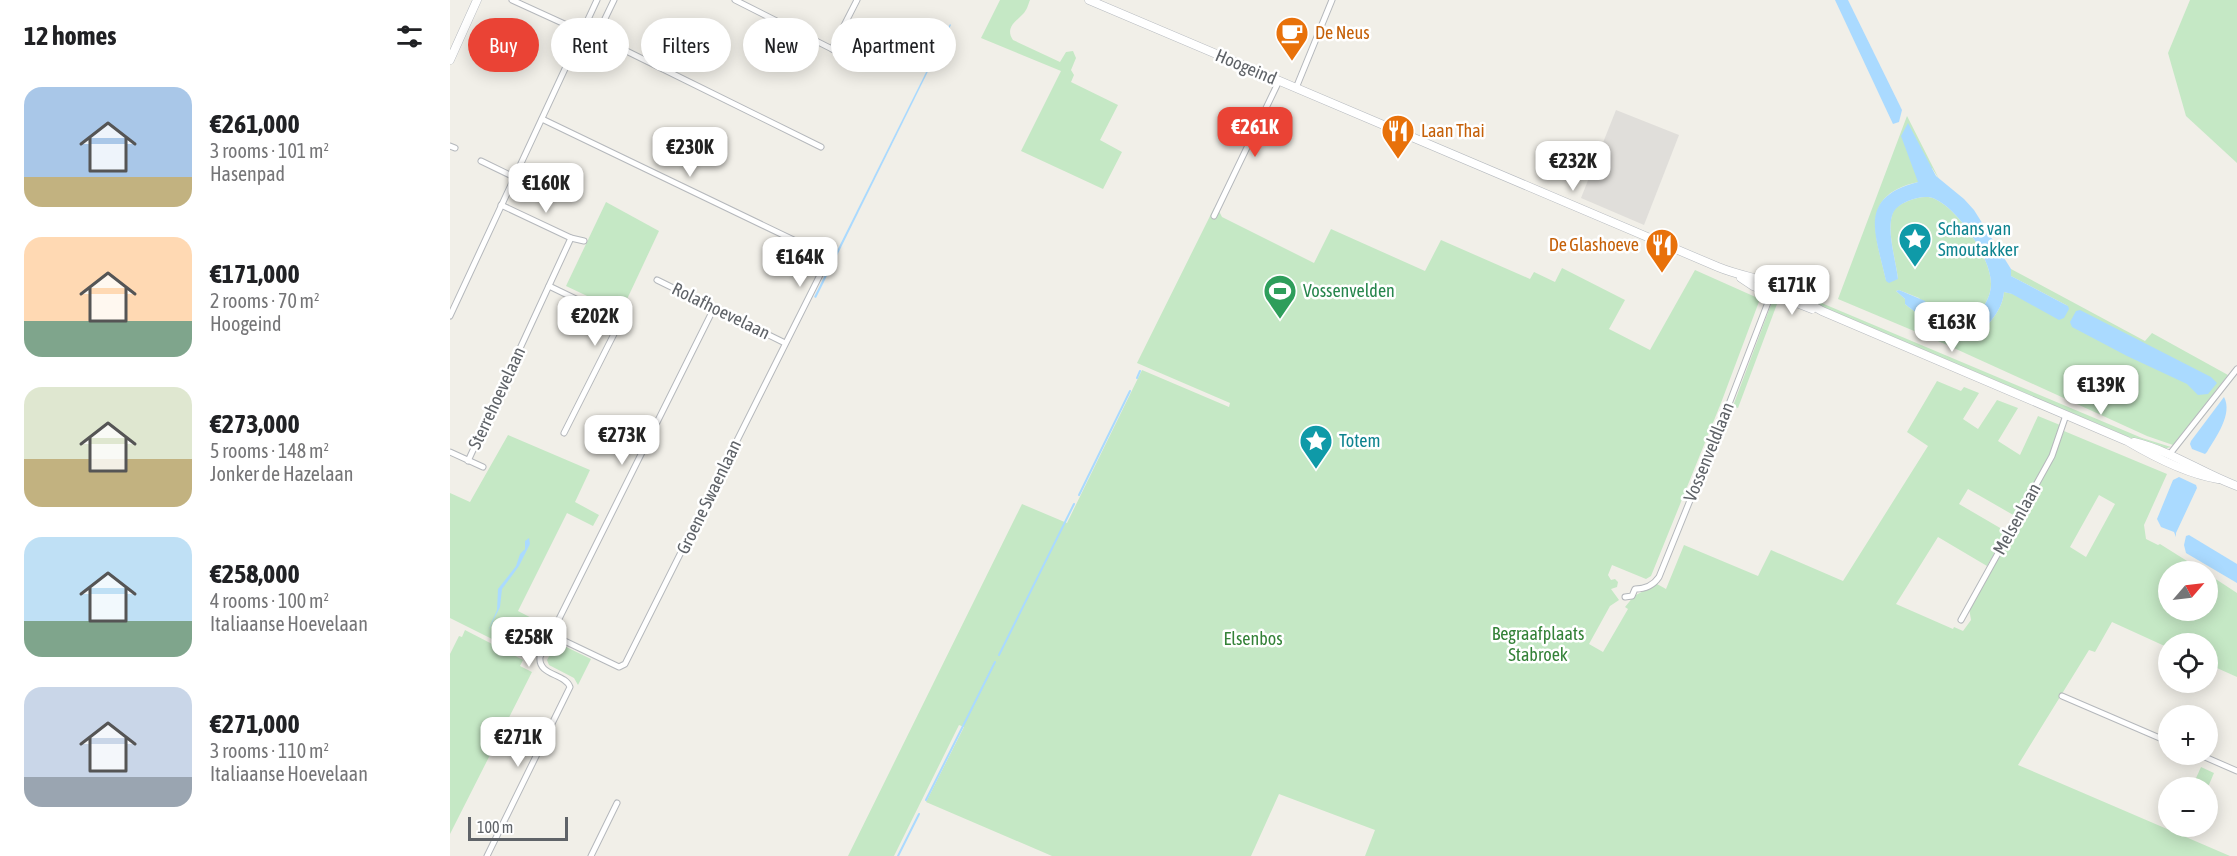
<!DOCTYPE html>
<html lang="en">
<head>
<meta charset="utf-8">
<style>
  :root { --surface:#fff; --page:#f6f6f6; --text:#202124; --muted:#757577; --accent:#ea4335 }
  body { margin:0; font-family:"Asap Condensed",sans-serif; background:var(--page); color:var(--text); height:100vh; display:flex; flex-direction:column; font-size:22px; white-space:nowrap }
  * { box-sizing:border-box; margin:0 }
  p { font-size:20px; color:var(--muted) }
  .icon { flex:none; width:33px; height:33px; fill:none; stroke:currentColor; stroke-width:2; stroke-linecap:round; stroke-linejoin:round }
  .map { position:relative; flex:1; overflow:hidden }
  .details { display:flex; flex-direction:column; background:var(--surface); width:450px }
  .details>* { flex:none }
  .hud { position:absolute; left:18px; top:18px; width:570px; height:54px; display:flex; gap:12px }
  .needle { width:39px; rotate:62deg }
  .buttons { position:absolute; left:1708px; top:561px; display:grid; gap:12px }
  .buttons a { display:grid; place-items:center; width:60px; height:60px; border-radius:50%; background:var(--surface); box-shadow:0 3px 15px #0003; font-size:30px }
  .scale { position:absolute; left:18px; bottom:15px; width:100px; box-sizing:border-box; padding-left:6px; border:3px solid #5f6368; border-top:0; font-size:16px; line-height:21px; white-space:nowrap; color:#5f6368; -webkit-text-stroke:4px #fff; paint-order:stroke }
  .price { position:absolute; translate:-50% -51px; padding:0 14px; border-radius:12px; background:#fff; color:#222; font-size:20px; line-height:39px; filter:drop-shadow(0 2px 3px #0008) }
  .price::after { content:''; position:absolute; left:50%; top:36px; width:18px; height:14px; margin-left:-9px; background:inherit; clip-path:polygon(0 0,100% 0,50% 100%) }
  .price.current { background:var(--accent); color:#fff }
  ul { padding:0; list-style:none }
  li { display:flex; align-items:center; gap:18px; height:150px; padding:0 24px }
  li span { display:grid; place-items:center; flex:none; width:168px; height:120px; border-radius:18px; color:#555 }
  li>.icon { margin-inline-start:auto }
  span .icon { width:72px; height:72px; fill:#fffc; stroke-width:1 }
  li b { font-size:26px }
  h2 { display:flex; justify-content:space-between; align-items:center; height:72px; padding:0 24px; font-size:26px }
  .pill { padding:0 21px; border-radius:27px; background:var(--surface); box-shadow:0 3px 15px #0003; font-size:21px; line-height:54px }
  .pill.current { background:var(--accent); color:#fff }
  main { display:flex; flex:1; min-height:0 }
  .map>svg:first-child { display:block }
  .industrial { fill:#e0deda }
  .green { fill:#c5e8c5; fill-rule:evenodd }
  .water { fill:#aadaff }
  .lines { fill:none; stroke-linecap:round; stroke-linejoin:round }
  .stream { stroke:#aadaff; stroke-width:2 }
  .street-casing { stroke:#b5b8bc; stroke-width:7 }
  .secondary-casing { stroke:#b6babf; stroke-width:9 }
  .street { stroke:#fff; stroke-width:5 }
  .secondary { stroke:#fff; stroke-width:8 }
  .labels { text-anchor:middle; stroke-width:5; stroke-linejoin:round; paint-order:stroke }
  .food-label { font-size:18px; fill:#c56008; stroke:#fff; text-anchor:start }
  .street-label { font-size:18px; fill:#5f6368; stroke:#fff }
  .culture-label { font-size:18px; fill:#0d838f; stroke:#fff; text-anchor:start }
  .leisure-label { font-size:18px; fill:#27864d; stroke:#fff; text-anchor:start }
  .park-label { font-size:18px; fill:#348238; stroke:#fff }
</style>
</head>
<body>
<main>
<section class="details">
<h2>12 homes<svg class="icon" aria-label="filters" viewBox="0 0 24 24"><path d="M4 7h16M4 17h16"/><circle cx="9" cy="7" r="2"/><circle cx="15" cy="17" r="2"/></svg></h2>
<ul>
<li><span style="background:linear-gradient(#a9c7e8 75%,#c2b280 0)"><svg class="icon" aria-label="home" viewBox="0 0 24 24"><path d="M3 11l9-7 9 7M6 9v11h12V9"/></svg></span><div><b>€261,000</b><p>3 rooms · 101 m²</p><p>Hasenpad</p></div></li>
<li><span style="background:linear-gradient(#ffd9b3 70%,#7fa58c 0)"><svg class="icon" aria-label="home" viewBox="0 0 24 24"><path d="M3 11l9-7 9 7M6 9v11h12V9"/></svg></span><div><b>€171,000</b><p>2 rooms · 70 m²</p><p>Hoogeind</p></div></li>
<li><span style="background:linear-gradient(#dfe7d0 60%,#c2b280 0)"><svg class="icon" aria-label="home" viewBox="0 0 24 24"><path d="M3 11l9-7 9 7M6 9v11h12V9"/></svg></span><div><b>€273,000</b><p>5 rooms · 148 m²</p><p>Jonker de Hazelaan</p></div></li>
<li><span style="background:linear-gradient(#bfe0f5 70%,#7fa58c 0)"><svg class="icon" aria-label="home" viewBox="0 0 24 24"><path d="M3 11l9-7 9 7M6 9v11h12V9"/></svg></span><div><b>€258,000</b><p>4 rooms · 100 m²</p><p>Italiaanse Hoevelaan</p></div></li>
<li><span style="background:linear-gradient(#c9d6e8 75%,#9aa5b1 0)"><svg class="icon" aria-label="home" viewBox="0 0 24 24"><path d="M3 11l9-7 9 7M6 9v11h12V9"/></svg></span><div><b>€271,000</b><p>3 rooms · 110 m²</p><p>Italiaanse Hoevelaan</p></div></li>
</ul>
</section>
<div class="map">
<svg width="1787" height="856" viewBox="0 0 1787 856">
  <rect width="100%" height="100%" fill="#f1efe8"/>
  <path class="industrial" d="M1166,110L1229,135L1194,225L1131,198Z"/>
  <g class="green">
    <path d="M550,0H580C578,5 577,10 573,14C565,22 555,28 563,40L610,62L616,52L623,51L626,58L621,70L624,75L621,82L668,105L650,140L672,152L653,189L571,151L611,71L531,38Z"/>
    <path d="M1740,0H1787V163L1736,116L1718,53Z"/>
    <path d="M1457,116L1489,179L1482,168L1468,178V182C1408,195 1426,237 1436,280L1448,279C1446,261 1437,233 1442,215C1444,207 1451,204 1458,201C1466,198 1477,195 1485,199C1509,210 1541,258 1541,284C1541,292 1538,299 1534,306C1531,311 1528,316 1522,319C1506,326 1494,310 1479,310L1469,298L1449,290L1446,291L1455,299V304C1477,322 1516,351 1541,321C1548,312 1553,303 1554,292L1618,306L1561,276V269L1695,341L1702,333L1778,375L1723,445L1697,436L1495,344L1388,299Z"/>
    <path d="M156,202L209,231L171,312L116,286Z"/>
    <path d="M764,208L769,211L772,217L864,263L881,229L975,271L991,240L1080,279L1084,272L1105,282L1112,268L1175,300L1159,329L1200,350L1245,270L1310,299L1271,403L1201,576L1196,579L1162,565L1158,575L1161,580L1165,579L1168,582L1167,587L1161,589L1169,600L1160,606L1139,644L1153,652L1178,609L1175,607L1184,596L1207,584L1216,589L1234,545L1308,576L1321,550L1393,581L1478,446L1457,432L1487,381L1511,391L1514,387L1529,393L1513,419L1528,429L1547,400L1568,408L1548,441L1570,455L1588,416L1610,425L1602,451L1565,516L1518,489L1509,504L1557,532L1537,566L1488,537L1446,604L1503,629L1504,627L1513,631L1521,620L1519,608L1605,454L1614,431L1717,474L1694,525L1696,539L1708,545L1710,544L1753,571L1719,572V610H1758V574L1787,593V677L1758,664V644H1719V648L1662,622L1645,652L1639,650L1568,765L1780,856H915L925,830L829,794L801,856H602L476,802L514,727L509,725L444,856H398L572,504L617,523L692,370L779,407L780,403L687,363ZM1649,495L1665,504L1636,557L1620,547Z"/>
    <path d="M1343,291L1692,438L1721,447L1713,449L1681,438L1359,301L1342,292Z"/>
    <path d="M1322,302L1327,304L1288,408L1283,406Z"/>
    <path d="M58,435L140,470L125,502L149,515L143,526L117,513L68,611L99,627L82,659L0,618V493L20,502Z"/>
    <path d="M15,630L73,660L70,666L82,672L0,834V654L9,636L12,637Z"/>
    <path d="M110,644L141,659L128,685L124,678L99,665L97,660L105,646Z"/>
    <path d="M1751,767L1764,773L1758,787H1742Z"/>
  </g>
  <g class="water">
    <path d="M1385,0H1398L1452,110L1449,122L1443,124Z"/>
    <path d="M500,24L501,25L366,298L364,297Z"/>
    <path d="M1458,123L1486,176L1514,199L1524,210L1561,269V276L1618,306L1619,309L1614,318L1609,320L1562,294L1554,292C1553,303 1548,312 1541,321C1516,351 1477,322 1455,304V299L1446,291L1449,290L1475,301L1479,310C1494,310 1506,326 1522,319C1528,316 1531,311 1534,306C1538,299 1541,292 1541,284C1541,258 1509,210 1485,199C1477,195 1466,198 1458,201C1451,204 1444,208 1442,216C1437,233 1446,261 1448,279L1439,283L1436,281C1426,234 1406,198 1468,182L1451,136Z"/>
    <path d="M1630,310L1761,377L1767,383L1758,394L1748,395L1737,384L1677,356L1622,327L1620,322L1626,311Z"/>
    <path d="M1774,397C1783,414 1766,437 1757,452L1755,454L1742,449L1740,444L1741,441Z"/>
    <path d="M1729,477L1746,485L1747,488L1726,533V537L1724,532L1711,527L1707,519L1723,480Z"/>
    <path d="M1739,535L1787,564V583L1736,553L1734,545L1736,536Z"/>
    <path d="M79,538L80,544L69,566L52,589L50,607L38,631L47,610L48,589L66,566L70,554L75,549V541Z"/>
  </g>
  <g class="lines">
    <g class="stream">
      <path d="M687,378L690,371"/>
      <path d="M629,495L680,391"/>
      <path d="M549,655L624,504"/>
      <path d="M476,800L545,662"/>
      <path d="M448,856L469,814"/>
    </g>
    <g class="street-casing">
      <g id="street">
        <path d="M62,0L132,32L144,35L371,147"/>
        <path d="M285,0L382,49"/>
        <path d="M389,34L410,45"/>
        <path d="M144,35L150,29L164,0"/>
        <path d="M401,58L382,49L407,0"/>
        <path d="M846,88L882,0"/>
        <path d="M92,119L379,257L175,664L169,667L102,635"/>
        <path d="M0,146L5,148"/>
        <path d="M31,161L64,177"/>
        <path d="M51,205L121,238L134,241"/>
        <path d="M764,216L829,81"/>
        <path d="M207,280L335,343"/>
        <path d="M99,286L161,316L166,323L164,334L114,433"/>
        <path d="M0,316L147,0"/>
        <path d="M0,452L33,467"/>
        <path d="M1719,455L1787,369"/>
        <path d="M18,461L121,238"/>
        <path d="M1175,597L1182,596L1185,589C1195,589 1203,586 1209,577L1279,404L1322,292"/>
        <path d="M1511,620L1602,456L1616,415"/>
        <path d="M1612,696L1719,742"/>
        <path d="M1748,754L1787,771"/>
        <path d="M37,856L120,687C115,673 88,676 90,657L264,308"/>
        <path d="M141,856L167,803"/>
      </g>
    </g>
    <g class="secondary-casing">
      <g id="secondary">
        <path d="M639,0L1268,267C1280,272 1292,275 1304,278C1328,286 1351,299 1372,311L1677,441C1704,457 1737,474 1768,479"/>
        <path d="M0,60L27,0"/>
        <path d="M1291,278L1303,286L1362,309"/>
        <path d="M1684,442C1721,451 1752,473 1787,486"/>
      </g>
    </g>
    <use href="#street" class="street"/>
    <use href="#secondary" class="secondary"/>
  </g>
  <defs>
    <g id="cafe-pin" transform="scale(1.725)"><path d="M0 17L-7.5 6A9.5 9.5 0 1 1 7.5 6Z" fill="#e8710a" stroke="#fff"/><path d="M-5.5-4.5H6V0H3Q3 3.5 0 3.5H-2.5Q-5.5 3.5-5.5 0ZM3-3.2v2h1.7v-2ZM-6 4.5H4V6H-6Z" fill="#fff"/></g>
    <g id="restaurant-pin" transform="scale(1.725)"><path d="M0 17L-7.5 6A9.5 9.5 0 1 1 7.5 6Z" fill="#e8710a" stroke="#fff"/><path d="M-5-6h1v4h1v-4h1v4h1v-4h1v5L-1.5 .5V6h-2V.5L-5-1ZM5-6V6H3V1.5H1.5Q1.5-4 5-6Z" fill="#fff"/></g>
    <g id="sight-pin" transform="scale(1.725)"><path d="M0 17L-7.5 6A9.5 9.5 0 1 1 7.5 6Z" fill="#0f9aa8" stroke="#fff"/><path d="M0-6L1.8-2.2L6-1.7L2.9 1.2L3.7 5.4L0 3.3L-3.7 5.4L-2.9 1.2L-6-1.7L-1.8-2.2Z" fill="#fff"/></g>
    <g id="stadium-pin" transform="scale(1.725)"><path d="M0 17L-7.5 6A9.5 9.5 0 1 1 7.5 6Z" fill="#2e9e5b" stroke="#fff"/><path d="M0-5a6.5 5 0 1 0 0 10a6.5 5 0 1 0 0-10ZM-3.5-1.8h7v3.6h-7Z" fill="#fff"/></g>
  </defs>
  <g fill-rule="evenodd">
    <use href="#cafe-pin" x="842" y="33"/>
    <use href="#restaurant-pin" x="948" y="131"/>
    <use href="#sight-pin" x="1465" y="239"/>
    <use href="#restaurant-pin" x="1212" y="245"/>
    <use href="#stadium-pin" x="830" y="291"/>
    <use href="#sight-pin" x="866" y="441"/>
  </g>
  <g class="labels">
    <g class="food-label">
      <text x="865" y="39">De Neus</text>
      <text x="971" y="137">Laan Thai</text>
      <text x="1189" y="251" text-anchor="end">De Glashoeve</text>
    </g>
    <g class="street-label">
      <text transform="translate(796 67) rotate(23)" y="6">Hoogeind</text>
      <text transform="translate(271 311) rotate(26)" y="6">Rolafhoevelaan</text>
      <text transform="translate(47 398) rotate(-65)" y="6">Sterrehoevelaan</text>
      <text transform="translate(1259 452) rotate(-68)" y="6">Vossenveldlaan</text>
      <text transform="translate(259 497) rotate(-64)" y="6">Groene Swaenlaan</text>
      <text transform="translate(1567 519) rotate(-61)" y="6">Melsenlaan</text>
    </g>
    <g class="culture-label">
      <text x="1488" y="235">Schans van<tspan x="1488" dy="21">Smoutakker</tspan></text>
      <text x="889" y="447">Totem</text>
    </g>
    <g class="leisure-label">
      <text x="853" y="297">Vossenvelden</text>
    </g>
    <g class="park-label">
      <text x="1088" y="640">Begraafplaats<tspan x="1088" dy="21">Stabroek</tspan></text>
      <text x="803" y="645">Elsenbos</text>
    </g>
  </g>
</svg>
<div class="buttons">
<a><svg class="needle" viewBox="-14 -14 28 28"><path d="M0-13l5 13h-10z" fill="#e53935"/><path d="M0 13l5-13h-10z" fill="#757577"/></svg></a>
<a><svg class="icon" aria-label="locate" viewBox="0 0 24 24"><circle cx="12" cy="12" r="6"/><path d="M12 2v4M12 18v4M2 12h4M18 12h4"/></svg></a>
<a>+</a>
<a>−</a>
</div>
<div class="scale">100 m</div>
<b class="price current" style="left:805px;top:158px">€261K</b>
<b class="price" style="left:240px;top:178px">€230K</b>
<b class="price" style="left:1123px;top:192px">€232K</b>
<b class="price" style="left:96px;top:214px">€160K</b>
<b class="price" style="left:350px;top:288px">€164K</b>
<b class="price" style="left:1342px;top:316px">€171K</b>
<b class="price" style="left:145px;top:347px">€202K</b>
<b class="price" style="left:1502px;top:353px">€163K</b>
<b class="price" style="left:1651px;top:416px">€139K</b>
<b class="price" style="left:172px;top:466px">€273K</b>
<b class="price" style="left:79px;top:668px">€258K</b>
<b class="price" style="left:68px;top:768px">€271K</b>
<div class="hud">
<a class="pill current">Buy</a>
<a class="pill">Rent</a>
<a class="pill">Filters</a>
<a class="pill">New</a>
<a class="pill">Apartment</a>
</div>
</div>
</main>
</body>
</html>
